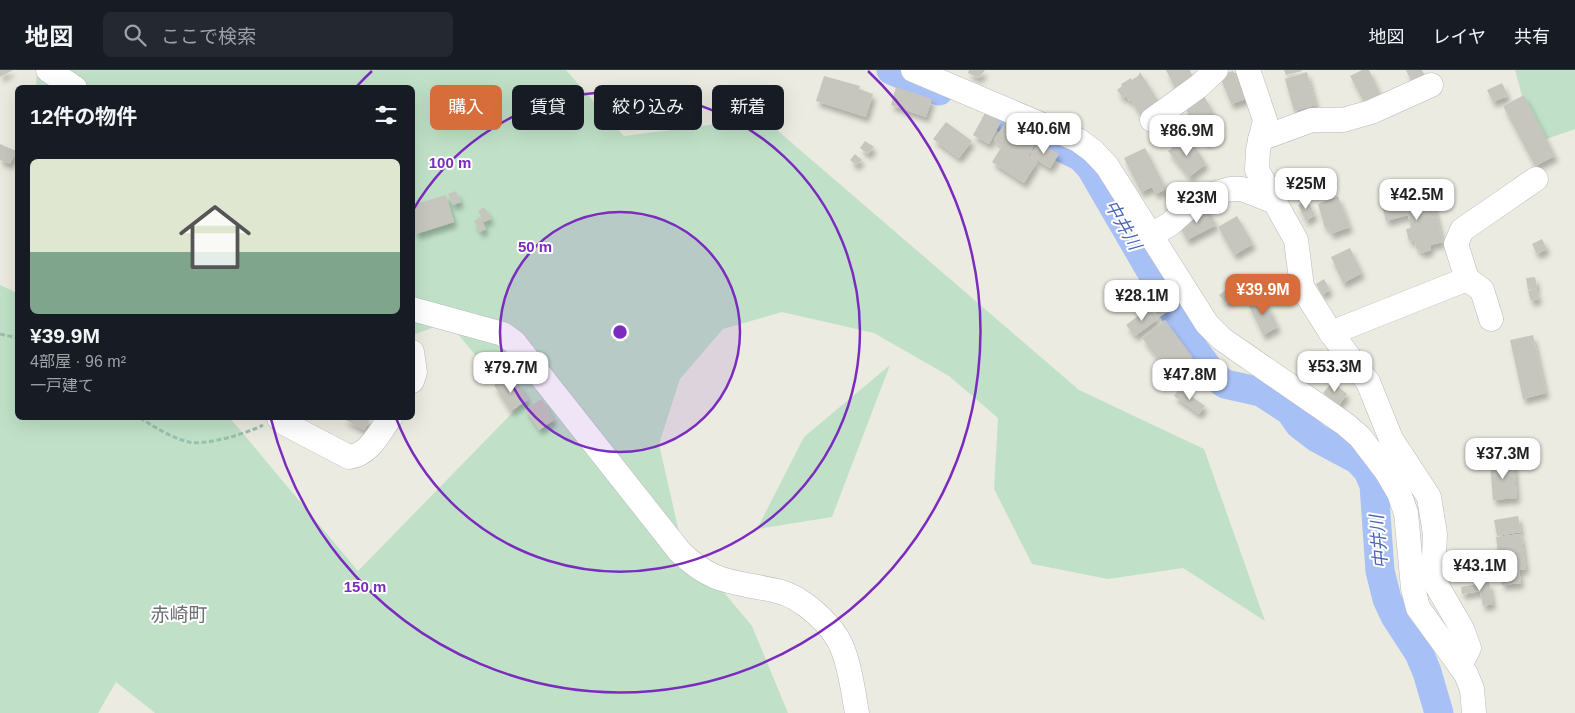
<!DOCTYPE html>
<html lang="ja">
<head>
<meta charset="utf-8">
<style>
  :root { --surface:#171b24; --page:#242831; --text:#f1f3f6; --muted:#9ea1a6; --line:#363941; --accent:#d76d3b }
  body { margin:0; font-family:Helvetica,"Noto Sans JP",sans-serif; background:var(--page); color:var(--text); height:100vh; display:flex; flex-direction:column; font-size:19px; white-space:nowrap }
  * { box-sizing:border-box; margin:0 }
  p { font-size:16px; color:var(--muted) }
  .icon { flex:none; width:28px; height:28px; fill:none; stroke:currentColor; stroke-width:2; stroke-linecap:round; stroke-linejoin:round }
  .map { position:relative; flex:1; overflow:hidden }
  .panel { position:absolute; left:15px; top:15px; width:400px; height:335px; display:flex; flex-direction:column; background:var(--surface); border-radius:8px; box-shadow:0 5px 20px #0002 }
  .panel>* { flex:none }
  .banner { position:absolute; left:430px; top:15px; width:475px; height:45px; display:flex; gap:10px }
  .price { position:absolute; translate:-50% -42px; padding:0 11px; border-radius:10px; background:#fff; color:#222; font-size:16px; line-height:32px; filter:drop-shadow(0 1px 2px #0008) }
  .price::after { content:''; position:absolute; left:50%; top:30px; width:15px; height:11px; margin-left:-8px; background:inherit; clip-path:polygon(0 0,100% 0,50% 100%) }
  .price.selected { background:var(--accent); color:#fff }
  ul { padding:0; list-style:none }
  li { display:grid; align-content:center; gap:10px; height:265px; padding:0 15px }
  li span { display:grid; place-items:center; height:155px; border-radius:8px; color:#555 }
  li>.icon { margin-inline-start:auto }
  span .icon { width:90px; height:90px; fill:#fffc; stroke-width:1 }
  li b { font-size:21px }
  h2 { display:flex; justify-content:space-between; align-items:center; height:60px; padding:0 15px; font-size:21px }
  .tag { padding:0 18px; border-radius:8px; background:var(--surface); box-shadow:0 5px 20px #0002; font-size:18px; line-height:45px }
  .tag.selected { background:var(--accent); color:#fff }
  header { display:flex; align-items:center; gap:30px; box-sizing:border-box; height:70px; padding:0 25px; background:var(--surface); border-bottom:1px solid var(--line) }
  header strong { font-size:24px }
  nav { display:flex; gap:28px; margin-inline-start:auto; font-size:18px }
  .search { width:350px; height:45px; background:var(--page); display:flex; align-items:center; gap:12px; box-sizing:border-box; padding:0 18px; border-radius:8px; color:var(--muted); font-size:19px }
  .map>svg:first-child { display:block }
  .green { fill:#c0e1c8 }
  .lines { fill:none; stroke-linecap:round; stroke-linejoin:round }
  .river { stroke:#a7c0f6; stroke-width:29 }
  .building { fill:#c7c6be; filter:url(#shadow) }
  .minor-casing { stroke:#b9b9bf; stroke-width:25 }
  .path { stroke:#9ac0ae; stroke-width:3; stroke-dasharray:5 2.5; stroke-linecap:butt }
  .minor { stroke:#fff; stroke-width:24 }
  .ring { fill:none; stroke:#7b2cbf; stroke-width:2.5 }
  .labels { text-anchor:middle; stroke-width:4; stroke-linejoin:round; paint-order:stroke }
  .water-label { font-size:18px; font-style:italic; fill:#4c67b6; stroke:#fff }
  .quarter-label { font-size:19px; fill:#6b6d73; stroke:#fff }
  .centre { fill:#7b2cbf; stroke:#fff; stroke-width:2.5 }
  .ring-label { font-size:15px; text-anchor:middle; font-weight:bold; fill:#7b2cbf; stroke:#fff; stroke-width:4; stroke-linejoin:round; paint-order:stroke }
</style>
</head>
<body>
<header>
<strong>地図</strong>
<div class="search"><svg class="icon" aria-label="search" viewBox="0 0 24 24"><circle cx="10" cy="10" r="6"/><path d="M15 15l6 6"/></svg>ここで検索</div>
<nav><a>地図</a><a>レイヤ</a><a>共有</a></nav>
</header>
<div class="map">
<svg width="1575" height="643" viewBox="0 0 1575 643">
  <defs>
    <filter id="shadow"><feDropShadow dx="3" dy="5.5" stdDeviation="2.5" flood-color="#0004"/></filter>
  </defs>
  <rect width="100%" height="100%" fill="#ebebe1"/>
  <g class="green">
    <path d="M37,0H566L624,66L763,48L1079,320L1204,379L1265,551L1183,498L1108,509L1032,494L994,419L998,348L949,306L874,263L782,242L723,259L680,309L659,374L681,471L752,556L788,643H155L116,612L98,643H0V215L17,223L18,348H230L358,501L518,337L448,252L413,265L412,18H36Z"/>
    <path d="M1515,0H1575V59L1535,73Z"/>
    <path d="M890,295L832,447L757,459L804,367Z"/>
  </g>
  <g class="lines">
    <g class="river">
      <path d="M891,0L939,21"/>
      <path d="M1008,51L1081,87L1091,98L1167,229L1191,275L1214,306L1225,314L1261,322L1290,341L1299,354L1317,368L1358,390L1368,401L1374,415L1380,501L1387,529L1395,546L1419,583L1427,602L1439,643"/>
    </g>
  </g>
  <g class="building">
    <path d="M0,0H13L0,7Z"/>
    <path d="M969,0H985L979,8L968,3Z"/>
    <path d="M1166,0H1190L1194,10L1176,20Z"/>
    <path d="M1284,0H1302V1L1286,5Z"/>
    <path d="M1362,0H1369L1380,24L1364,32L1350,6Z"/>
    <path d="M1406,0H1422L1425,6L1412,13Z"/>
    <path d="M1233,1L1234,3L1242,1L1249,28L1231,34L1221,9L1222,4Z"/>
    <path d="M1140,2L1159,32L1140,45L1131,30L1129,31L1126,26L1123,28L1117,20L1122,16L1121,14L1131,8L1132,10L1139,5Z"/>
    <path d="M1307,2L1316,35L1294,41L1285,9Z"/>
    <path d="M824,6L860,16L859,19L873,24L866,47L816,31Z"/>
    <path d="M1502,13L1508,26L1493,32L1487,20Z"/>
    <path d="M896,17L932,29L926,47L891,35Z"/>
    <path d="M1524,25L1555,86L1535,96L1503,36Z"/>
    <path d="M1204,26L1220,55L1217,56L1221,64L1205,72L1194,49L1191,51L1185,36Z"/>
    <path d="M985,43L1001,52L989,74L973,65Z"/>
    <path d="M1006,51L1037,72L1028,86L1037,92L1024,113L992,92L1002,76L994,70Z"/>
    <path d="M946,52L972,71L959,88L933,69Z"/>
    <path d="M1188,66L1206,94L1189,107L1168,81Z"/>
    <path d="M865,71L874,77L868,84L860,78Z"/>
    <path d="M1038,72L1059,84L1050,98L1030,86Z"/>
    <path d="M0,74L16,81L10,94L0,90Z"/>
    <path d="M1145,78L1166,119L1156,124L1152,117L1141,122L1124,88Z"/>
    <path d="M855,84L862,90L856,95L850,90Z"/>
    <path d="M456,121L461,132L453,135L448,124Z"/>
    <path d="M446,125L454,152L416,164L412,151V135Z"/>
    <path d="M1423,125L1425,133L1433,131L1443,172L1430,175L1431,180L1421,183L1420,179L1417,180L1414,170L1409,171L1406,159L1411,158L1408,145L1386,151L1382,135Z"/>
    <path d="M1338,126L1350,157L1331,164L1328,157L1325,158L1318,134Z"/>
    <path d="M1307,130L1315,145L1306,151L1298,135Z"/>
    <path d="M484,137L491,149L484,152L478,141Z"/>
    <path d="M1207,138L1216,155L1187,170L1178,153Z"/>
    <path d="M1237,146L1253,174L1234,185L1218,157Z"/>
    <path d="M480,147L486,159L480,162L474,151Z"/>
    <path d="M1542,169L1547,179L1537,184L1532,174Z"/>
    <path d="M1350,178L1362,203L1343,213L1331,187Z"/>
    <path d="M1535,207L1537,218L1528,220L1526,208Z"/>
    <path d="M1324,209L1330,220L1322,225L1316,214Z"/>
    <path d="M1234,214L1241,223L1226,234L1219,225Z"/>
    <path d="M1536,219L1539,229L1531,231L1528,221Z"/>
    <path d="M1263,226L1278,257L1263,265L1248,234Z"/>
    <path d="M1162,230L1169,241L1159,247L1152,237Z"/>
    <path d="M1149,238L1158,249L1135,266L1126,255Z"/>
    <path d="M1165,250L1193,288L1170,305L1142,268Z"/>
    <path d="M1533,265L1546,323L1523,329L1510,270Z"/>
    <path d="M507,307L513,317L518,313L528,330L510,341L494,315Z"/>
    <path d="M1332,312L1347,324L1339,335L1323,323Z"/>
    <path d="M1180,318L1205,336L1199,344L1174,326Z"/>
    <path d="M542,329L554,350L539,360L525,339Z"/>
    <path d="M342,348H371L364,360Z"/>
    <path d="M1514,391L1517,428L1493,430L1490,392Z"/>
    <path d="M1518,446L1521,462L1497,466L1494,450Z"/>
    <path d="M1521,464L1526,499L1519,500L1521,513L1502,515L1496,467Z"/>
    <path d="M1489,512L1493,534L1483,536L1480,521L1462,524L1461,517Z"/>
  </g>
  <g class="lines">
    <g class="minor-casing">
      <g id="minor">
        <path d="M48,0L75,18"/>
        <path d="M913,0L1078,70L1093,81L1107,96L1207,254L1222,269L1345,354L1360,367L1386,401L1399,423L1406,443L1413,518L1418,538L1466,604L1472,619L1474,643"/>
        <path d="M1248,0L1265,50L1258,80L1257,100L1296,170L1302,217L1331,263L1368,312L1391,369L1429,427L1435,464L1433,509L1462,559L1469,578L1460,596"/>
        <path d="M1152,50L1199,16L1216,0"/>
        <path d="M1260,69L1312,50H1343L1371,42L1431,15"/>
        <path d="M1151,165L1170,154L1199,128L1230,119H1242L1273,131"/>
        <path d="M1467,209L1482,220L1491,249"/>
        <path d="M412,239L503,264L514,272L680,482C714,515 734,511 777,521C801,526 835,556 843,580C851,600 853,622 857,643"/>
        <path d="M1331,263L1467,209L1456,174L1462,160L1536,109"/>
        <path d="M412,282L415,302L412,311"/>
        <path d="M279,348L284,353L349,387C369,385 379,363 390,348"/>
      </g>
    </g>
    <g class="path">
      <path d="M0,264L18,268"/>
      <path d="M140,348C155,357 171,368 189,372C205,376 249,363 263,355"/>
    </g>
    <use href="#minor" class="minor"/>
  </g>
  <circle cx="620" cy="262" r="120" fill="#7b2cbf" fill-opacity=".12"/>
  <g class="ring">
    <circle cx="620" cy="262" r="120"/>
    <path d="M413 140A240 240 0 1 1 396 348"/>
    <path d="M357 16A360 360 0 0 1 372 1M868 1A360 360 0 1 1 271 349"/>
  </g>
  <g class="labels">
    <g class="water-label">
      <text transform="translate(1123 155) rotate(60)" y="6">中井川</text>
      <text transform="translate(1379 472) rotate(-95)" y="6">中井川</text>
    </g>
    <g class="quarter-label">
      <text x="179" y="551">赤崎町</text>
    </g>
  </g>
  <circle cx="620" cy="262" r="8" class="centre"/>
  <g class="ring-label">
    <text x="450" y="98">100 m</text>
    <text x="535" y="182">50 m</text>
    <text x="365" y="522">150 m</text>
  </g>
</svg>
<b class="price" style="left:1044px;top:85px">¥40.6M</b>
<b class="price" style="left:1187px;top:87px">¥86.9M</b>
<b class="price" style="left:1306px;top:140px">¥25M</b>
<b class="price" style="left:1417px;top:151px">¥42.5M</b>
<b class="price" style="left:1197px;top:154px">¥23M</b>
<b class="price selected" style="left:1263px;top:246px">¥39.9M</b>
<b class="price" style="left:1142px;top:252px">¥28.1M</b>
<b class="price" style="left:1335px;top:323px">¥53.3M</b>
<b class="price" style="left:511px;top:324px">¥79.7M</b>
<b class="price" style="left:1190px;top:331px">¥47.8M</b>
<b class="price" style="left:1503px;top:410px">¥37.3M</b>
<b class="price" style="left:1480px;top:522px">¥43.1M</b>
<div class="banner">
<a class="tag selected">購入</a>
<a class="tag">賃貸</a>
<a class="tag">絞り込み</a>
<a class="tag">新着</a>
</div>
<section class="panel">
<h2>12件の物件<svg class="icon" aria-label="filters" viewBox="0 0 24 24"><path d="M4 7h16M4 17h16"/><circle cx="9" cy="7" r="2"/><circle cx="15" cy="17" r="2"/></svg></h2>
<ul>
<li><span style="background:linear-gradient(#dfe7d0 60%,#7fa58c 0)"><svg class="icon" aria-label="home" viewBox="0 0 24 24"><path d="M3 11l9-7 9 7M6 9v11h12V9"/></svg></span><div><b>¥39.9M</b><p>4部屋 · 96 m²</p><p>一戸建て</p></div></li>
</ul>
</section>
</div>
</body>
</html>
